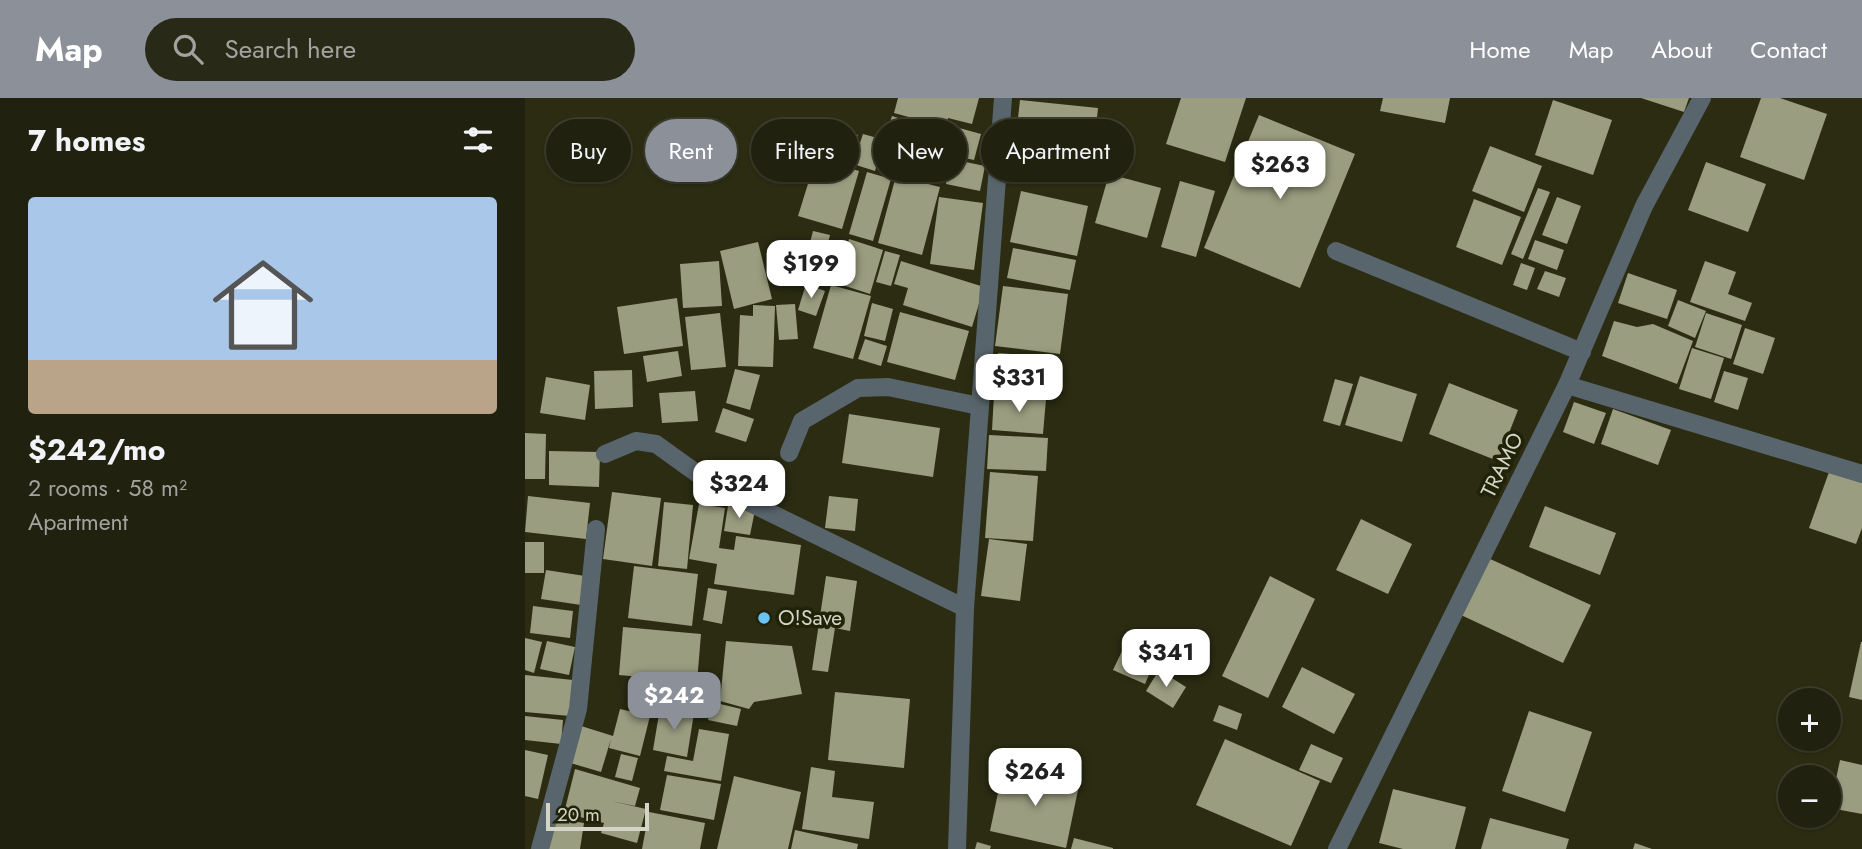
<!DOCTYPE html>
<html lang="en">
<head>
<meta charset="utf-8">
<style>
  :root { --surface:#20210e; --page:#282917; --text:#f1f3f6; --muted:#a2a39e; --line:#3d3e2e; --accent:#8c9099 }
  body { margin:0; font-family:Jost,sans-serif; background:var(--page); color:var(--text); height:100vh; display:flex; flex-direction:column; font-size:26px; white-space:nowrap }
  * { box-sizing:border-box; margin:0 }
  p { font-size:23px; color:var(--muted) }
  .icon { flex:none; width:38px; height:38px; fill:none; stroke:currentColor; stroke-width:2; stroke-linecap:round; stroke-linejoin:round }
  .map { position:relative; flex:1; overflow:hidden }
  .side { display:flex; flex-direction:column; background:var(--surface); width:525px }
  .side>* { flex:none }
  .guide { position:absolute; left:21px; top:21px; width:665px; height:63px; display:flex; gap:14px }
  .buttons { position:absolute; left:1253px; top:590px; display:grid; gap:14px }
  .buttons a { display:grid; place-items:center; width:63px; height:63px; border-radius:50%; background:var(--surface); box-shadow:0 2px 5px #0004,0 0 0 2px var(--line); font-size:35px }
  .scale { position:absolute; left:21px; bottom:18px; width:103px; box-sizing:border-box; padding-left:7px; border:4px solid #d4d5c6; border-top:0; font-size:19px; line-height:24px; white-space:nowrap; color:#d4d5c6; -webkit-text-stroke:5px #212308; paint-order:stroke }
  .price { position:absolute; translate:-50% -60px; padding:0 16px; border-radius:14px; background:#fff; color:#222; font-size:23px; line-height:46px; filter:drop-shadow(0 2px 4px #0008) }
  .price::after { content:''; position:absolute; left:50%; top:42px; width:21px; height:16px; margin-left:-10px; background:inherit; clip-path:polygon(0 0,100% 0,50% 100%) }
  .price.active { background:var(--accent); color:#fff }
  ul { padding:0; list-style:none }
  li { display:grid; align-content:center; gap:14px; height:371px; padding:0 28px }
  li+li { border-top:2px solid var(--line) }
  li span { display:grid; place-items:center; height:217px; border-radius:7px; color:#555 }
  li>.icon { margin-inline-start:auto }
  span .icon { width:126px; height:126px; fill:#fffc; stroke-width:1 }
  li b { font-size:30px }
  h2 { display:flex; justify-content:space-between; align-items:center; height:84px; padding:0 28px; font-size:30px }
  .pill { padding:0 24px; border-radius:32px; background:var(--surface); box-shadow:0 2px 5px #0004,0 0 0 2px var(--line); font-size:24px; line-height:63px }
  .pill.active { background:var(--accent); color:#fff }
  header { display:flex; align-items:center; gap:42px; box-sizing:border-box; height:98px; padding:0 35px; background:var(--accent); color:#fff }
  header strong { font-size:33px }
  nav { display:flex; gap:38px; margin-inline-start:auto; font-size:24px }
  .search { width:490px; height:63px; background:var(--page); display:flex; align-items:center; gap:18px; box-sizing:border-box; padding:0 24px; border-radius:38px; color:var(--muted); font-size:26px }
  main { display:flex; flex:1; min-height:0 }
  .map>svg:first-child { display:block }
  .building { fill:#9b9d80 }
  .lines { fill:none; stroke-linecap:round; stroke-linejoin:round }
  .lane { stroke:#59656c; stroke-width:18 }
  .street { stroke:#59656c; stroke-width:18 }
  .poi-dot { fill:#6bc3f2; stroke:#212308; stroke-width:2.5 }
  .labels { text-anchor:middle; stroke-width:7; stroke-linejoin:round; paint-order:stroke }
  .street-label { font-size:21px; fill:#d4d5c6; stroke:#212308 }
  .poi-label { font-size:21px; fill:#d4d5c6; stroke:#212308; text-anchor:start }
</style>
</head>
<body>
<header>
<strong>Map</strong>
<div class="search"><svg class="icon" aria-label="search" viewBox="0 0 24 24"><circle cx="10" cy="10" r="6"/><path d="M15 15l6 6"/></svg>Search here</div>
<nav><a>Home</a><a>Map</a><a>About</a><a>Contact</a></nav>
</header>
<main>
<section class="side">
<h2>7 homes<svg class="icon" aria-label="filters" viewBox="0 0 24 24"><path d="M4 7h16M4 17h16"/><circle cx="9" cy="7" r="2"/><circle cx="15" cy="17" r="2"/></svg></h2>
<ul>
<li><span style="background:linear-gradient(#a9c7e8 75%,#b9a48a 0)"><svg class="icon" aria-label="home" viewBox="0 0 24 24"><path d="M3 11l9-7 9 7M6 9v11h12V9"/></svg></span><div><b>$242/mo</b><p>2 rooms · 58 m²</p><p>Apartment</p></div></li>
</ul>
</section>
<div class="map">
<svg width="1337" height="751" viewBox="0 0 1337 751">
  <rect width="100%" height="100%" fill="#2b2c12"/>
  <g class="building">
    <path d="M373,0H454L447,26L423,20L421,29L369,15Z"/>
    <path d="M656,0H721L700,64L641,46Z"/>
    <path d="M858,0H925L920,25L855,13Z"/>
    <path d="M1116,0H1164L1159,14Z"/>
    <path d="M1236,0H1255L1302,16L1279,82L1215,59Z"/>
    <path d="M495,2L573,10L569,47L491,38Z"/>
    <path d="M1028,2L1087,22L1068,77L1010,57Z"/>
    <path d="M734,17L830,56L775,190L679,150Z"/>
    <path d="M367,18L416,34L402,75L359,61L366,41L360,39Z"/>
    <path d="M427,28L456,36L449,62L421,56Z"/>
    <path d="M317,32L333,37L325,63L309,58Z"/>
    <path d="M338,36L360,42L350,73L328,66Z"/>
    <path d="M965,48L1017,68L999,114L947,93Z"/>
    <path d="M291,60L334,73L317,131L273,118Z"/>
    <path d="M410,60L423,63L417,82L405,79Z"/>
    <path d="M426,61L460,68L455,93L421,86Z"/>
    <path d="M1181,64L1241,86L1223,134L1163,112Z"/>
    <path d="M342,74L366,81L348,143L324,136Z"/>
    <path d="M584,76L636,90L622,140L570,125Z"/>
    <path d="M371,78L415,89L397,157L353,145Z"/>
    <path d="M655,83L690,93L671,159L636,149Z"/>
    <path d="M1013,90L1025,94L998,161L986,156Z"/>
    <path d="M496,93L563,108L552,158L485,144Z"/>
    <path d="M414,99L458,105L449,172L405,166Z"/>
    <path d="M1032,99L1056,108L1042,146L1017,137Z"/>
    <path d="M949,101L996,119L977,167L931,149Z"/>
    <path d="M288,133L305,137L296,172L279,168Z"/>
    <path d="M324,141L358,152L345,196L311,185Z"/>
    <path d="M1010,142L1039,152L1032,172L1003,161Z"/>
    <path d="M233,144L247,201L209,211L195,153Z"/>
    <path d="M311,145L320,147L312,176L304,174Z"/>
    <path d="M488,150L551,162L545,192L482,180Z"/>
    <path d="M360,153L375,157L366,188L351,184Z"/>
    <path d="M194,163L197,208L158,210L155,166Z"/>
    <path d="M376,163L459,189L447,229L378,207L383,190L369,186Z"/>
    <path d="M1180,163L1211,174L1203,196L1227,205L1220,223L1165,204Z"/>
    <path d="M996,165L1010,170L1002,192L988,187Z"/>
    <path d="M1020,173L1041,180L1034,199L1012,191Z"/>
    <path d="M1103,175L1152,192L1142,221L1093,205Z"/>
    <path d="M281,186L300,193L291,218L273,212Z"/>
    <path d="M306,187L346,198L328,261L288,250Z"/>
    <path d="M478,188L543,196L535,256L470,248Z"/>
    <path d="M152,200L158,248L99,256L92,209Z"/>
    <path d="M1153,202L1181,213L1170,240L1143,228Z"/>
    <path d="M347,205L368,211L360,243L339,238Z"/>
    <path d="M270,206L273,241L254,242L251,207Z"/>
    <path d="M228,207L250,208L248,269L213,268L215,217L228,218Z"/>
    <path d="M375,214L444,233L430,282L362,264Z"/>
    <path d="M195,215L201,269L166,272L160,219Z"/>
    <path d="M1181,215L1217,227L1206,261L1170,249Z"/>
    <path d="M1089,223L1112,229L1128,226L1168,243L1152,286L1077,258Z"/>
    <path d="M1220,230L1250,240L1238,276L1208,266Z"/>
    <path d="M340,241L362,248L356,268L333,261Z"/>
    <path d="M1167,250L1199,260L1186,301L1154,291Z"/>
    <path d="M153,253L157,278L122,284L118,258Z"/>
    <path d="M473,255L528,259L526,296L471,292Z"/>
    <path d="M210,271L235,277L225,312L201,305Z"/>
    <path d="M107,272L108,309L70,311L69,273Z"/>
    <path d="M1199,273L1223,280L1213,312L1189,304Z"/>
    <path d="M835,278L892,296L877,344L820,327Z"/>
    <path d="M21,279L65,287L60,322L15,315Z"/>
    <path d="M810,281L828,286L815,328L798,323Z"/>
    <path d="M924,285L993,312L973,363L904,336Z"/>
    <path d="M170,293L173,323L137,325L134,295Z"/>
    <path d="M469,297L521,301L518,336L467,332Z"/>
    <path d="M1049,304L1081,315L1069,346L1038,334Z"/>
    <path d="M198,310L229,321L221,344L190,334Z"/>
    <path d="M1088,311L1146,332L1133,367L1076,346Z"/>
    <path d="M324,316L415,330L408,379L317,365Z"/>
    <path d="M0,335L21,336L20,381H0Z"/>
    <path d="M464,337L523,340L521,373L462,371Z"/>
    <path d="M24,353L75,354L74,389L24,387Z"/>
    <path d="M465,374L513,378L508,443L460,440Z"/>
    <path d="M1304,374L1337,385V430L1331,446L1284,430Z"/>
    <path d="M87,394L136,400L127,468L78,461Z"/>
    <path d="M3,398L65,405L61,441L0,434Z"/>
    <path d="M304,398L333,401L330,433L300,430Z"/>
    <path d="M139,404L168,407L162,471L133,468Z"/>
    <path d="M174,406L200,410L194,450L209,452L211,438L276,447L269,497L189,486L192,466L164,461Z"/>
    <path d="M203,408L230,412L225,437L199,433Z"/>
    <path d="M1020,408L1091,435L1075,477L1004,449Z"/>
    <path d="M836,421L887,446L863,496L811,472Z"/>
    <path d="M464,441L502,446L495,503L456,498Z"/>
    <rect x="0" y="444" width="19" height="31"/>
    <path d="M963,460L1066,507L1038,565L936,517Z"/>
    <path d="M109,468L173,476L167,528L103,520Z"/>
    <path d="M21,472L60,478L56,507L16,501Z"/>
    <path d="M301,478L332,483L325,533L310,530L303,574L287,572Z"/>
    <path d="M745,478L790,501L743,600L697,578Z"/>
    <path d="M183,490L202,493L197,526L178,522Z"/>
    <path d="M8,508L48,513L45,540L5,535Z"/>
    <path d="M98,529L176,536L172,584L94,577Z"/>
    <path d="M0,540L17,544L9,575L0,572Z"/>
    <path d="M22,543L50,549L44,577L15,571Z"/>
    <path d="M201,543L267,548L277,596L229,604L224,611L195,603Z"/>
    <path d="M1336,544H1337V602L1324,599Z"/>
    <path d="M598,551L629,565L620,586L588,572Z"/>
    <path d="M777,569L830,596L809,636L757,609Z"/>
    <path d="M634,572L661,589L648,610L621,593Z"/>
    <path d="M0,577L48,582L45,618L0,614Z"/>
    <path d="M310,594L385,601L379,670L303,662Z"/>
    <path d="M187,604L216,611L212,628L183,622Z"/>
    <path d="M694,607L717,616L712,632L688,623Z"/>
    <path d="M135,610L169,615L162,659L128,652Z"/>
    <path d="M95,611L125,618L115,658L84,650L86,641L76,674L42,664L53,627L88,638Z"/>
    <path d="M1004,613L1067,634L1040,714L977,693Z"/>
    <path d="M0,618L38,622L36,646L0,642Z"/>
    <path d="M174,631L204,636L196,683L139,673L142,658L168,663Z"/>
    <path d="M700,641L795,683L766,748L671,707Z"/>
    <path d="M786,646L818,660L806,685L774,672Z"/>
    <path d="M0,652L23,657L13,701L0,698Z"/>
    <path d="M96,656L113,660L107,683L90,679Z"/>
    <path d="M1315,662L1337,667V716L1305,710Z"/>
    <path d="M286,669L310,673L307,699L349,704L344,741L277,731Z"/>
    <path d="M50,671L115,690L110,708L86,703L121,711L112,745L76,735L79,725L39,715Z"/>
    <path d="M478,671L554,687L541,750L465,733Z"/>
    <path d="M142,677L196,686L189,722L135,712Z"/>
    <path d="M209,678L276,694L263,751H192Z"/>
    <path d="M868,691L941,709L930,751H878L854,745Z"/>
    <path d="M124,714L180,725L175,751H117Z"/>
    <path d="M28,720L59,725L55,751H23Z"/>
    <path d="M965,720L1044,741L1041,751H956Z"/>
    <path d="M270,732L333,746L332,751H266Z"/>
    <path d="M549,740L588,750V751H546Z"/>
    <path d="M452,744L466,748L465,751H450Z"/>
    <path d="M1110,745L1127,751H1108Z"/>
  </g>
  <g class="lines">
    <path class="lane" d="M811,153L1057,254"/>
    <g class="street">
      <path d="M1042,287L1337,376"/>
      <path d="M264,355L277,323L333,290L363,289L454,308"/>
      <path d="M80,356L111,343L131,346L181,382L215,400L440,510"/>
      <path d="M15,751L53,611L71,431"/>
      <path d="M432,751L440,510L478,0"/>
      <path d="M812,751L1042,287L1119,108L1177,0"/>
    </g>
  </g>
  <circle class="poi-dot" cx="239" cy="520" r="7"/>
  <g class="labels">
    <g class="street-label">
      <text transform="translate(977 367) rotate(-64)" y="7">TRAMO</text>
    </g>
    <g class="poi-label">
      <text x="253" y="527">O!Save</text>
    </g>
  </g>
</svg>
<div class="buttons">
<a>+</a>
<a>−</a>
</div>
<div class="scale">20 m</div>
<b class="price" style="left:755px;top:103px">$263</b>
<b class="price" style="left:286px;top:202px">$199</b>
<b class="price" style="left:494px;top:316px">$331</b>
<b class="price" style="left:214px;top:422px">$324</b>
<b class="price" style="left:641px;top:591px">$341</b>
<b class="price active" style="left:149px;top:634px">$242</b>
<b class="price" style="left:510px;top:710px">$264</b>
<div class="guide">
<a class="pill">Buy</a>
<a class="pill active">Rent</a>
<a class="pill">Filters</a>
<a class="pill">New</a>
<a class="pill">Apartment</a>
</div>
</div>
</main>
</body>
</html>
